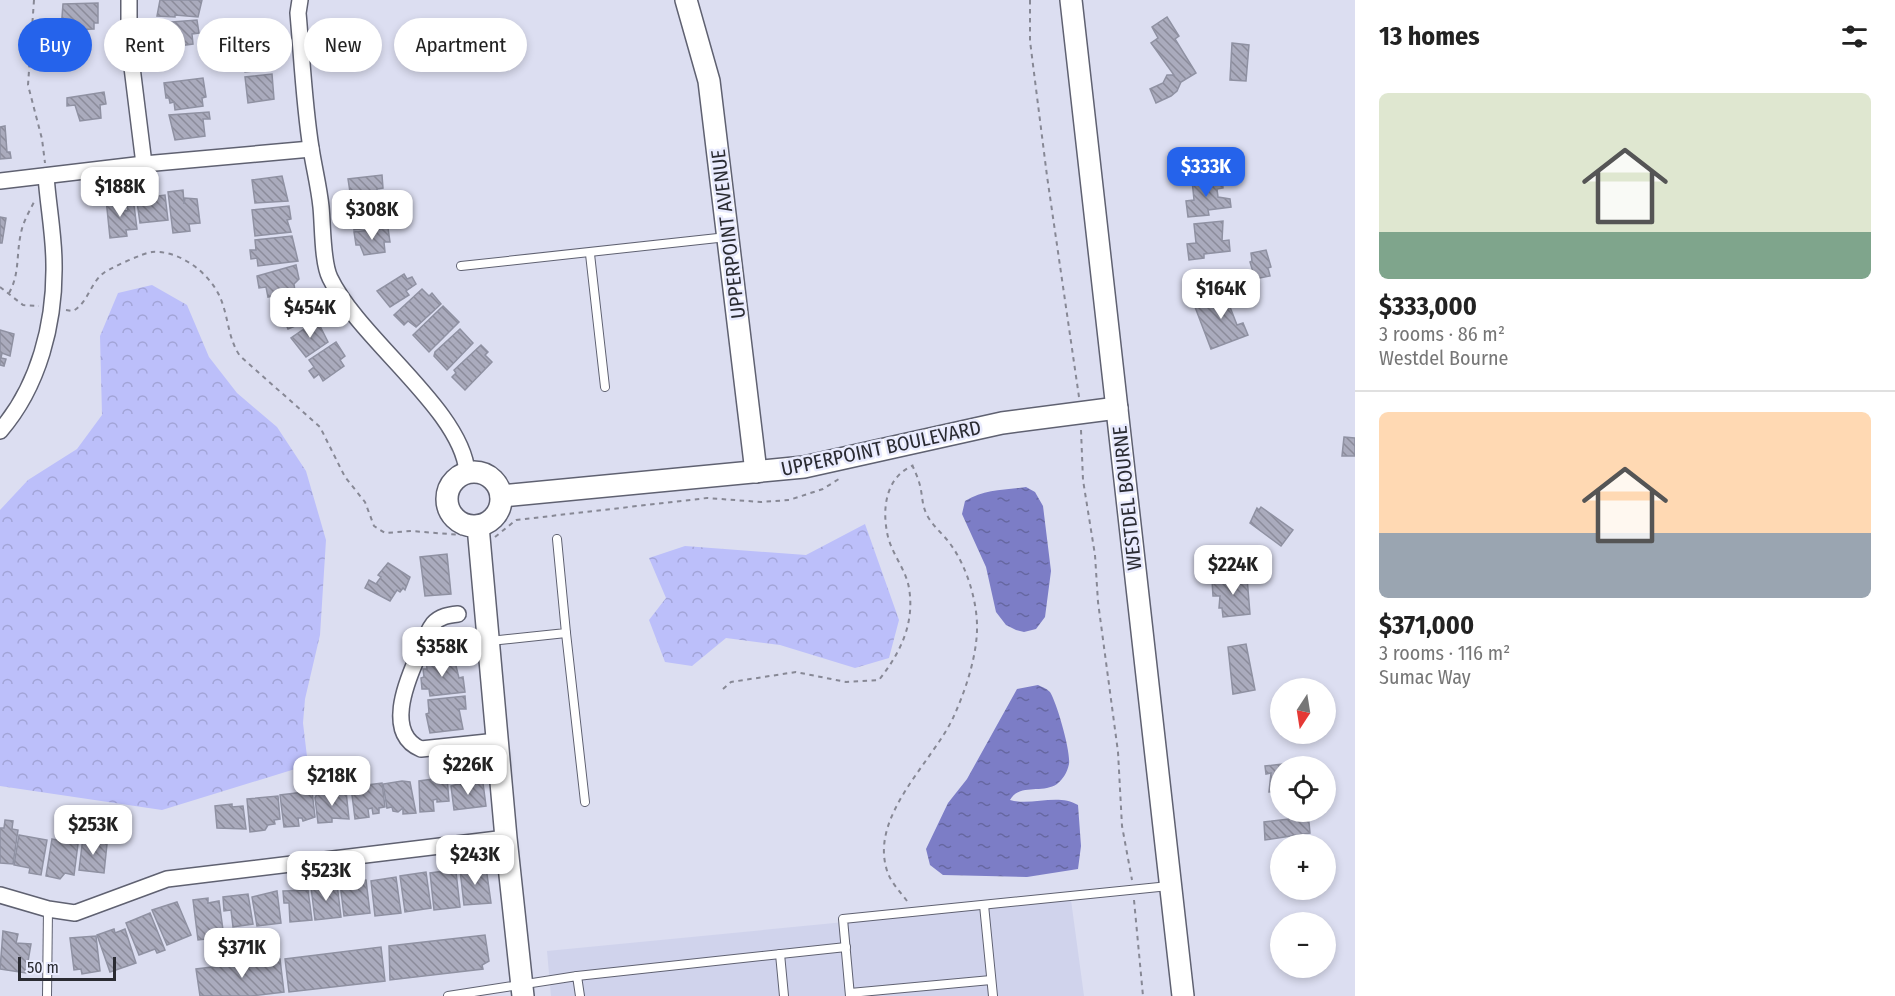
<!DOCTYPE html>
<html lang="en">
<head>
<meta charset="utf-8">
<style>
  :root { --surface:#fff; --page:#f2f2f2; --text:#222; --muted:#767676; --line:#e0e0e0; --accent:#2563eb }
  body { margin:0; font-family:"Fira Sans Condensed",sans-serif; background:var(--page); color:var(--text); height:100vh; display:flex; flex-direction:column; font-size:22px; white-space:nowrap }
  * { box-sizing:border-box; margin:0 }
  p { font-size:20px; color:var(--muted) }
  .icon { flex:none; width:33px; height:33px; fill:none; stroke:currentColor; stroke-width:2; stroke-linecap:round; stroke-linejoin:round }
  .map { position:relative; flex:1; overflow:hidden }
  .drawer { display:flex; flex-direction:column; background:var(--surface); width:540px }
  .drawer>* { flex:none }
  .guide { position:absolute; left:18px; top:18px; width:570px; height:54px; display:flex; gap:12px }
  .needle { width:39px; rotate:192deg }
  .tools { position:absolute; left:1270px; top:678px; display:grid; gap:12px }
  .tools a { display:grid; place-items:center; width:66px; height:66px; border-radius:50%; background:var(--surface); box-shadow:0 3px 9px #0003; font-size:30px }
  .scale { position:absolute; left:18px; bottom:15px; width:98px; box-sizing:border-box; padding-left:6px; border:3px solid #2a2b32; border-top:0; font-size:16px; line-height:21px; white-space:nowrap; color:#2a2b32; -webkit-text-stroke:4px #e9ebfe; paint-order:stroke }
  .price { position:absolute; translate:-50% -51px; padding:0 14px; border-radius:12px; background:#fff; color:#222; font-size:20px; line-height:39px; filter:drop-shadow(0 2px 3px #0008) }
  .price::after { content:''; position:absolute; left:50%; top:36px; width:18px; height:14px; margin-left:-9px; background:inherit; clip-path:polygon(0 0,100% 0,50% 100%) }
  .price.current { background:var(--accent); color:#fff }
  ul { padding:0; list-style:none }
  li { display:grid; align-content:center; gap:12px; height:318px; padding:0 24px }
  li+li { border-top:2px solid var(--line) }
  li span { display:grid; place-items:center; height:186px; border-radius:9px; color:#555 }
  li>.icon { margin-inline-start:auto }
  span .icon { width:108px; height:108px; fill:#fffc; stroke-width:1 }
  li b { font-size:26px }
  h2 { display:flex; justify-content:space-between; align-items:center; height:72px; padding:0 24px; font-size:26px }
  .chip { padding:0 21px; border-radius:27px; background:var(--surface); box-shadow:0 3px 9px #0003; font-size:21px; line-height:54px }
  .chip.current { background:var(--accent); color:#fff }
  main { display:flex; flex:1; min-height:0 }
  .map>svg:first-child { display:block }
  .built { fill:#d0d3ec }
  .forest { fill:url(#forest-crowns) }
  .water { fill:url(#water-ripples) }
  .building { fill:url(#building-back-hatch); stroke:#8f91a2; stroke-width:1.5 }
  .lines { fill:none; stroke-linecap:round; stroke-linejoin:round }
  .lane-casing { stroke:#5f6171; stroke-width:10 }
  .street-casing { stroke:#5f6171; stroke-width:18 }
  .secondary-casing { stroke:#5f6171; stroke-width:24 }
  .path { stroke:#878895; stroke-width:2; stroke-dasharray:4.5 4.5; stroke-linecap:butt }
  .lane { stroke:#fff; stroke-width:8 }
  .street { stroke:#fff; stroke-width:15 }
  .secondary { stroke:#fff; stroke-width:21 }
  .labels { text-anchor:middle; stroke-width:5; stroke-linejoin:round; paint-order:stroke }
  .street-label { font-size:20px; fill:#2a2b32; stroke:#e9ebfe }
</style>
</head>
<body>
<main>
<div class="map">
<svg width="1355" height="996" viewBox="0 0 1355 996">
  <defs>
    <pattern id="forest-crowns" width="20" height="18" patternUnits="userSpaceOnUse" patternTransform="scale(1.5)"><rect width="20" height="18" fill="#bcbffa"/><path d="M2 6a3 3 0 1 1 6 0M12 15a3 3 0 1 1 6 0" fill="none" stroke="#a2a4d7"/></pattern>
    <pattern id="water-ripples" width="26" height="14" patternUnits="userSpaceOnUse" patternTransform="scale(1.5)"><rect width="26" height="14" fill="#7c7dc6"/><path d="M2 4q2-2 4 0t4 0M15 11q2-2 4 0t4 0" fill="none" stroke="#6667a1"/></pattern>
    <pattern id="building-back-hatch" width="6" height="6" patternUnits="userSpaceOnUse" patternTransform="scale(1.5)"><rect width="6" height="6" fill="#aaabbd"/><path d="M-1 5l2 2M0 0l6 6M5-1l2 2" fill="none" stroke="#8b8b9a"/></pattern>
  </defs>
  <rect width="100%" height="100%" fill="#dcdef1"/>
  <path class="built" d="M1071,900L1084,996H551L547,951Z"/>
  <g class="forest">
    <path d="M152,285L187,305L209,357L237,393L277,427L306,471L326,540L320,635L305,699L303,723L308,765L162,810L0,786V510L28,480L77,449L102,415L100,336L118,293Z"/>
    <path d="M865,524L899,620L889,658L855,668L780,645L726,638L692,666L665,662L649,620L666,598L649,558L685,546L806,555Z"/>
  </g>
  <g class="water">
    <path d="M1026,487L1035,492L1043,506L1051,571L1045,617L1036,629L1024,632L1016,630L1006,625L996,612L986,567L962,514L965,501C985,489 1004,490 1026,487Z"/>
    <path d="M1038,685C1042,687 1046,688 1050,692C1057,703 1071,752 1069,764C1067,773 1063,779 1057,784C1042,794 1019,783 1010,800C1032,806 1058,793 1078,805L1081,846L1078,869L1027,877L943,875L930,865L926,849L948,803L967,779L1017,689Z"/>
  </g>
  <g class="building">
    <path d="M160,0H202L198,17L175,15V17L157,16Z"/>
    <path d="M98,3V23H94V29L61,30L63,4Z"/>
    <path d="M1167,17L1179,36L1175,39L1196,73L1181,82L1177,91L1171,96L1156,103L1150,89L1163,83L1167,75H1174L1151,43L1158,38L1152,27Z"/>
    <path d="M197,20L199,33L192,34L193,44L171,47L170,35L160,36L159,23Z"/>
    <path d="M270,43L271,69L245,72L243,62L238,63L236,50Z"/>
    <path d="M1232,43L1249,45L1246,81L1230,80Z"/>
    <path d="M361,46L363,69L342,71L341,60L335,61L334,50Z"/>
    <path d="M272,74L274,99L248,103L245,77Z"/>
    <path d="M203,78L206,97L202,98L203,106L175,110L174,102L170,103L169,98H166L164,83Z"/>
    <path d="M104,92L106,104L100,105L101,118L80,121L75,105L67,106V98Z"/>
    <path d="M209,112L210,119H203L205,136L175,140L169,115Z"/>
    <path d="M5,126L7,152H10L11,158L0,159V127Z"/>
    <path d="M382,175L383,188L377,189L378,198L354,201L353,192H350L348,179Z"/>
    <path d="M282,176L288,201L255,203L252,180Z"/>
    <path d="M1222,178L1223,188L1217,189L1218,197L1230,199L1231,207L1208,210L1209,215L1188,217L1186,201L1194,200L1192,180Z"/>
    <path d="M183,190L184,204L185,198L197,199L200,223L189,224L190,231L173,233L168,192Z"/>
    <path d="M158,193V196L165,195L168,220L140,223L136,195Z"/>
    <path d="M120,197L121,210L128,211L127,206L134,205L137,229L126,230L127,236L110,238L106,199Z"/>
    <path d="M385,201L387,216H382L383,226L354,230L351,206Z"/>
    <path d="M289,206L291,219L287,220L291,232L255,236L252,210Z"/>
    <path d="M0,217L6,218L2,243H0Z"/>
    <path d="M1223,221L1222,241L1229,240L1230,251L1204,254V258L1189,260L1187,244L1196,243L1194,224Z"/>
    <path d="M388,228L390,242H384L385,252L364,255L360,245H356L354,232Z"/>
    <path d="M292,236L298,261L258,266L257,258L251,259L250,250H256L255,240Z"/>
    <path d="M1266,250L1271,267L1268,268L1270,276L1255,279L1250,262L1252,261L1251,253Z"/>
    <path d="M296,265L299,279L294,284L295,291L268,297L266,287L259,288L257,276Z"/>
    <path d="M404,274L407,279L412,277L416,284L406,291L409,295L390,307L377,291Z"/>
    <path d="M1231,287L1237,304L1230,307L1237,325L1243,323L1248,335L1211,349L1195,307L1218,298L1216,292Z"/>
    <path d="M422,289L429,296L432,293L441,304L416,327L408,321L404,325L394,315Z"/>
    <path d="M303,294L314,318L288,329L279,308Z"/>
    <path d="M443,306L459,322L429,352L413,335Z"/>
    <path d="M317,320L328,342L306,357L291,338Z"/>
    <path d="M460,329L473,343L447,370L434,356L435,352Z"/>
    <path d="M0,330L14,334L10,356L2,353L1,358L6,359L4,366L0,365Z"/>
    <path d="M336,342L345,356L340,360L344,366L323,381L319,374L314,378L309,371L314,367L309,360Z"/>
    <path d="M481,345L488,352L485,355L492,362L465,390L452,377L456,373L454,370Z"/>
    <path d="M1344,437L1355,438V456H1342Z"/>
    <path d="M1261,507L1293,530L1281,546L1250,523L1257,508L1259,510Z"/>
    <path d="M447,554L451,594L425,596L420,557Z"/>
    <path d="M388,563L410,577L405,590L403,588L400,592L397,590L390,601L365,588L369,580L376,584L381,577L378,575Z"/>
    <path d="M1247,577L1250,614L1223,617L1222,608H1219L1220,596H1213L1212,580Z"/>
    <path d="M1246,644L1255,690L1233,694L1228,647Z"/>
    <path d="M454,658L459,678L463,677L465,692L430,696L429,689H422L421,678L424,677L423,669H427L426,661Z"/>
    <path d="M465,696L466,709H459L463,729L430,733L426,714L429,713L428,700Z"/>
    <path d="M1291,763L1292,766H1281V791L1269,792L1271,773L1266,774L1265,766Z"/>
    <path d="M447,777L449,801L437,802V799L433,800L434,811L420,812L419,781Z"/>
    <path d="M472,780L473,784L483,783L486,806L454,810L451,786Z"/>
    <path d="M402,781L410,782L416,813L403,814V808L398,812L393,811L392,807L387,808L383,784Z"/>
    <path d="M382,783L385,807L379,808V813L373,814L372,808L368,809L369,817L355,819L351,787Z"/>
    <path d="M312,791L315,817L303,821L302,818H298L299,826L284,827L280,795Z"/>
    <path d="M346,791L349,819L332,818V822L318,823L315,798L317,794Z"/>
    <path d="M278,796L280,819L274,820L275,824L268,825L265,830L250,832L247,799Z"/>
    <path d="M232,804V807L243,806L246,829L217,828L215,806Z"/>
    <path d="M1288,812H1308L1310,833L1265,840L1264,822L1289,819Z"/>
    <path d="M5,820L13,821L12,829L18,830L13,864L0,863V828H4Z"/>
    <path d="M19,835L47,840L41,875L29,873L30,868L14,865Z"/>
    <path d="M83,837L107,844L104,873L79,870Z"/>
    <path d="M52,839L78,844L74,875L65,873L60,879L46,876Z"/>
    <path d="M486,867L491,903L464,905L460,870Z"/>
    <path d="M444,871L456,872L460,907L434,910L430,873Z"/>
    <path d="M426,872L431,908L405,912L400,876Z"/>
    <path d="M396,877L401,913L375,916L371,881Z"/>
    <path d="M366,880L370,913L344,916L340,883Z"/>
    <path d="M337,884L341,917L315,920L311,887Z"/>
    <path d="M308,890L312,920L290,922L289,903H284L283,891Z"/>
    <path d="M277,891L281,923L257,926L252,897Z"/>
    <path d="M248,894L253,924L233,927L231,910L224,911L223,897Z"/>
    <path d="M208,898V903L219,901L224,937L198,940L193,900Z"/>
    <path d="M177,902L191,935L167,945L152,910Z"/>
    <path d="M150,913L165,950L157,953L155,949L139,955L126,923Z"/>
    <path d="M114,929L115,933L125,929L136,963L110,972L97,935Z"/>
    <path d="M3,931L18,934L16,943L31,944L26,973L0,969Z"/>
    <path d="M485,935L489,961L482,965L483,969L390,980L389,946Z"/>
    <path d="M96,936L100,971L82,974L81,969L74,970L70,938Z"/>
    <path d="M381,947L385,981L289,992L285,959Z"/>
    <path d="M280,959L284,992L251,996H200L196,969Z"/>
  </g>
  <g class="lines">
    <g class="lane-casing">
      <g id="lane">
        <path d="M590,254L605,387"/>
        <path d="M461,266L727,237"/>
        <path d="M566,633L585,802"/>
        <path d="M490,641L566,633L557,539"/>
        <path d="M984,905L993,996"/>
        <path d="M780,954L784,996"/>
        <path d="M577,976L846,947"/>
        <path d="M850,993L991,980"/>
        <path d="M47,996L48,909"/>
        <path d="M448,996L577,976L580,996"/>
        <path d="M850,996L843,919L1169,886"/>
      </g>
    </g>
    <g class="street-casing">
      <g id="street">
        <path d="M129,0V43L144,164"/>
        <path d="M300,0L298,13C302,58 304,104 311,148C314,168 319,187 321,207C323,226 322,262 330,278C359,339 462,410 467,472"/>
        <path d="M0,181L144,164L311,149"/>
        <path d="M0,431C39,386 55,323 54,264C54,235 48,205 46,176"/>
        <path d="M458,614C449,615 440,616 433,624C426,633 422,647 417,658C406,683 385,734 421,749L497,741"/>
        <path d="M0,895L48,909L75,913L167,879L506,838"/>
      </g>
    </g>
    <g class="secondary-casing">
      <g id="secondary">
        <path d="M686,0L709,81L756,472"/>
        <path d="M1071,0L1183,996"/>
        <circle cx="474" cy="499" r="27"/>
        <path d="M501,496L804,467L1002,423L1117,408"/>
        <path d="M478,526L506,838L523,996"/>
      </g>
    </g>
    <g class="path">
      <path d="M34,0L28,85L42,139L45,163"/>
      <path d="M1030,0V41L1047,176L1079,397"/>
      <path d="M0,287L23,305L39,306"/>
      <path d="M9,293C20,274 16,254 21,233C23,222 29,212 34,202"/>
      <path d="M66,310L73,311C89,302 90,282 105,272C113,267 143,253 152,252C179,250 208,272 219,295C229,316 227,337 240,356L320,427L345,477L365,502L374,526L385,533L411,531L461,535"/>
      <path d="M1081,430L1083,480L1095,555L1098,602L1118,752L1122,826L1132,880"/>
      <path d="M495,537L516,520L707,498L761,502L789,500L823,489L842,477"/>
      <path d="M723,689L731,682L796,672L846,682L879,680C900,653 915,624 909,588C906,569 890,552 887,532C882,506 887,477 912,466"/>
      <path d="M1134,900L1143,996"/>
      <path d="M907,901C899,890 889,881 886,867C872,814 932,762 953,718C965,692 976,659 977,631C978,603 967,567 951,545C944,535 934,527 928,517C921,505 923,494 919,482C917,475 913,468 911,461"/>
    </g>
    <use href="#lane" class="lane"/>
    <use href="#street" class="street"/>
    <use href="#secondary" class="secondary"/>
  </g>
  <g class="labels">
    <g class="street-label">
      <text transform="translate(728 234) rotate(-97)" y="7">UPPERPOINT AVENUE</text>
      <text transform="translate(881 448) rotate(-12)" y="7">UPPERPOINT BOULEVARD</text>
      <text transform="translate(1127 498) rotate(-96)" y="7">WESTDEL BOURNE</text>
    </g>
  </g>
</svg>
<div class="tools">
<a><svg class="needle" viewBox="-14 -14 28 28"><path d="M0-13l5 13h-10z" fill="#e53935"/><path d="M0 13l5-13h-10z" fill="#767676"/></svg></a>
<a><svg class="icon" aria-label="locate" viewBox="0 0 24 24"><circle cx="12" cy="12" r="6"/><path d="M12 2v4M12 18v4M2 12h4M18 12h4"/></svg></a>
<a>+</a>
<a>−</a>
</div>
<div class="scale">50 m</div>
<b class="price current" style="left:1206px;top:198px">$333K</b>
<b class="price" style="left:120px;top:218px">$188K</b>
<b class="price" style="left:372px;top:241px">$308K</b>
<b class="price" style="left:1221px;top:320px">$164K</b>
<b class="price" style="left:310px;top:339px">$454K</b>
<b class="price" style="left:1233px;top:596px">$224K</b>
<b class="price" style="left:442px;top:678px">$358K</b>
<b class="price" style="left:468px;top:796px">$226K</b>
<b class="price" style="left:332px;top:807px">$218K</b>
<b class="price" style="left:93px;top:856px">$253K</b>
<b class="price" style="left:475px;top:886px">$243K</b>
<b class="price" style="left:326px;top:902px">$523K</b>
<b class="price" style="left:242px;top:979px">$371K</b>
<div class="guide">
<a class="chip current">Buy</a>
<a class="chip">Rent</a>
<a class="chip">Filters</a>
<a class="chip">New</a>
<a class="chip">Apartment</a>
</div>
</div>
<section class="drawer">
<h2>13 homes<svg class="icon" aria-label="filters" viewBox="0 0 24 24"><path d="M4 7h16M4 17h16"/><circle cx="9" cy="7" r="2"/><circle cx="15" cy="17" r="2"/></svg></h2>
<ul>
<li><span style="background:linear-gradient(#dfe7d0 75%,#7fa58c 0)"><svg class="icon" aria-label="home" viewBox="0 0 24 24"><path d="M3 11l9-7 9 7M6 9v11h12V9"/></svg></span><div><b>$333,000</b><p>3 rooms · 86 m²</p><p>Westdel Bourne</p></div></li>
<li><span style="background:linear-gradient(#ffd9b3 65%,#9aa5b1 0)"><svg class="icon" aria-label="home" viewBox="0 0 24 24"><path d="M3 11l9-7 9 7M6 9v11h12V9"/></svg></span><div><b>$371,000</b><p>3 rooms · 116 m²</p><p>Sumac Way</p></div></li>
</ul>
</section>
</main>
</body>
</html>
